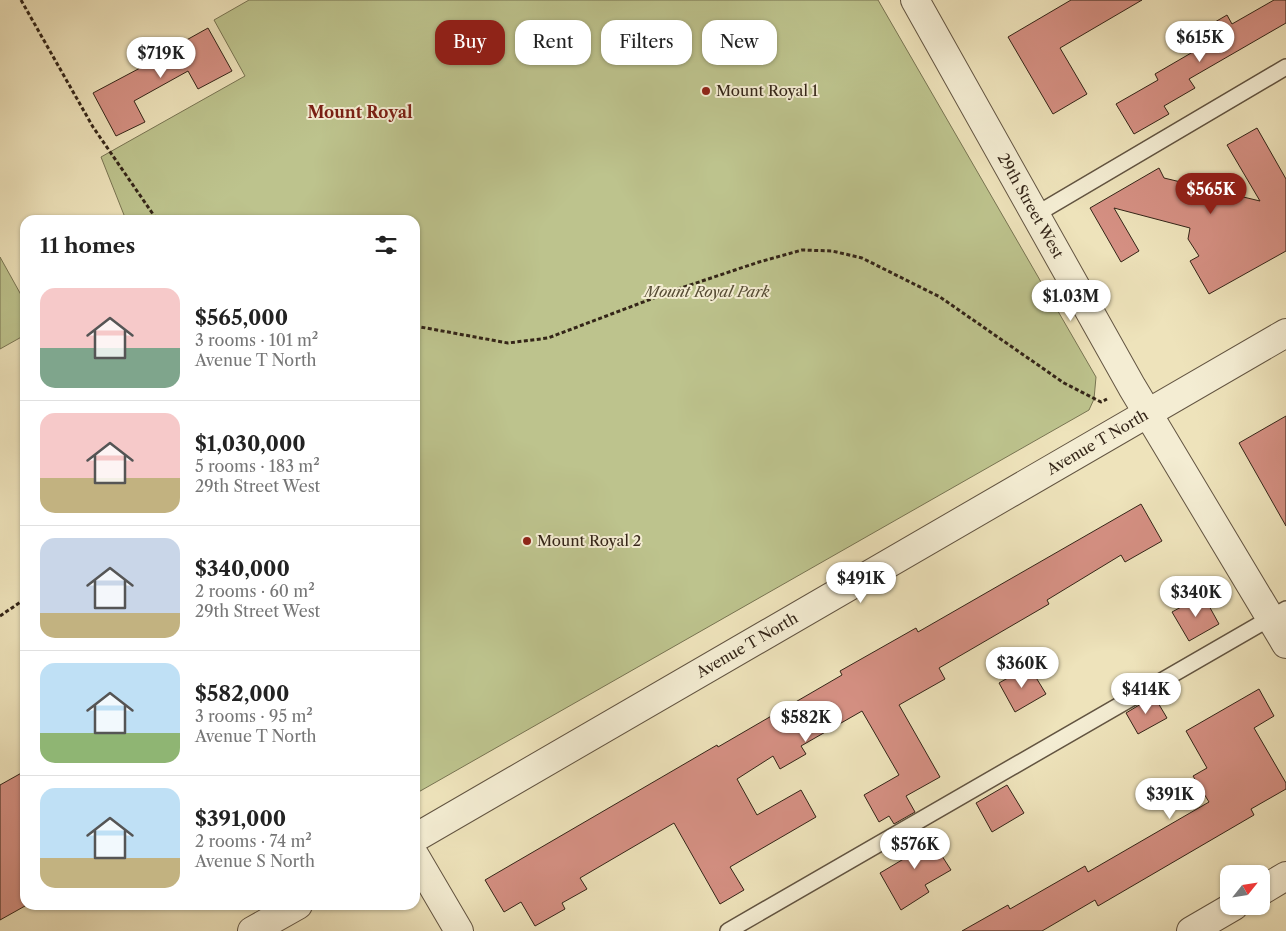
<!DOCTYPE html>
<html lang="en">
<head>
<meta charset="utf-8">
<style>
  :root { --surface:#fff; --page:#f6f6f6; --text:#222; --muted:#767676; --line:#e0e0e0; --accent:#8f2418 }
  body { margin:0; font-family:"Libre Caslon Text",serif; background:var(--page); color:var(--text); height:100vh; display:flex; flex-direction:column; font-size:19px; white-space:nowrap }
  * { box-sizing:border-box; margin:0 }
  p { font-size:16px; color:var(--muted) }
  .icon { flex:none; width:28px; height:28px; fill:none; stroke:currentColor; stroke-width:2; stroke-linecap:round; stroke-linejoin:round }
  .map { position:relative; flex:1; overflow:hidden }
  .drawer { position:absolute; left:20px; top:215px; width:400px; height:695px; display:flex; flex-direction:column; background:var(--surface); border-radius:15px; box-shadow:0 1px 4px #0004 }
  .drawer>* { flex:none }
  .banner { position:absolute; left:435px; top:20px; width:475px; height:45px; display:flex; gap:10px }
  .needle { width:32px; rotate:60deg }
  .controls { position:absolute; left:1220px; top:865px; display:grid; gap:10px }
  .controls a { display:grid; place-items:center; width:50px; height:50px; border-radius:10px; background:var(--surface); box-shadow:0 1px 4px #0004; font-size:25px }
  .price { position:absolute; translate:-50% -42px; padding:0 11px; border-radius:18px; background:#fff; color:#222; font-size:16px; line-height:32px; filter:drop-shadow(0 1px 2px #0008) }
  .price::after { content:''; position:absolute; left:50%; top:30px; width:15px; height:11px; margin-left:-8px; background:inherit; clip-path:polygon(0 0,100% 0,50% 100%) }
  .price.current { background:var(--accent); color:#fff }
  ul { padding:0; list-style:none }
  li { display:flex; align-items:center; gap:15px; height:125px; padding:0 20px }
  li+li { border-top:1px solid var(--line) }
  li span { display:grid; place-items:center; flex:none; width:140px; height:100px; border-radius:15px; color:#555 }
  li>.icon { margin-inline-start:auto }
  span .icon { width:60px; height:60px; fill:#fffc; stroke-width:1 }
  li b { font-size:21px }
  h2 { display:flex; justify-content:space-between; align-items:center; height:60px; padding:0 20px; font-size:21px }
  .chip { padding:0 18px; border-radius:15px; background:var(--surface); box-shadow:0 1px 4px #0004; font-size:18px; line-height:45px }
  .chip.current { background:var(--accent); color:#fff }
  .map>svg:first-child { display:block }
  .green { fill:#bdc38d; stroke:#787452 }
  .building { fill:#d59083; stroke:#342518 }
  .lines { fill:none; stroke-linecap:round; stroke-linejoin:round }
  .service-casing { stroke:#625441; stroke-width:18 }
  .minor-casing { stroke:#625441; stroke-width:30 }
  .path { stroke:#342518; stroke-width:3; stroke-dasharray:4 2.5; stroke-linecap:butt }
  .service { stroke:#f4edd3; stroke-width:15 }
  .minor { stroke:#f4edd3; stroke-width:28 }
  .poi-dot { fill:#8f2418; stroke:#f4edd3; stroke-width:2 }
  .labels { text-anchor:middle; stroke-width:4; stroke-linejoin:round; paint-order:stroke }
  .poi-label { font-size:15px; fill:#342518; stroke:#f4edd3; text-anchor:start }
  .street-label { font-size:15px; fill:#342518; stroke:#f4edd3 }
  .park-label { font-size:15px; font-style:italic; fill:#564c35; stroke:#f4edd3 }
  .neighbourhood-label { font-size:16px; font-weight:bold; fill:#7a1f14; stroke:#f4edd3 }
</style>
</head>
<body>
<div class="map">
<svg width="1286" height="931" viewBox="0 0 1286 931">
  <rect width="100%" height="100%" fill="#eee3bb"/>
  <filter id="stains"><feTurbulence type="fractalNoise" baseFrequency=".004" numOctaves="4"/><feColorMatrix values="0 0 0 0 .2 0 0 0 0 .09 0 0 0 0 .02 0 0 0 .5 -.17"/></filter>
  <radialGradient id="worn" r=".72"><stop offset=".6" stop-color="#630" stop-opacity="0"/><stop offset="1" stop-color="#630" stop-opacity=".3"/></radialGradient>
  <g class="green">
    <path d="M249,0H878L1096,377L1094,399L1089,410L415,794V220H126L101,157L245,76L214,20Z"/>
    <path d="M0,257L25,302V335L0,349Z"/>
  </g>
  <g class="building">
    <path d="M1071,0H1142L1060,48L1087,94L1053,114L1008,37Z"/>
    <path d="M1274,0H1286V23L1189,79L1195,88L1164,106L1169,114L1134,134L1116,104L1158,80L1155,74L1210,42L1203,29L1227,15L1232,24Z"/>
    <path d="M208,28L232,71L198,89L188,71L134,101L145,122L116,136L93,93L157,59L156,57Z"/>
    <path d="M1257,128L1286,179V251L1209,294L1190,261L1199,256L1188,239L1190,228L1114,208L1139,251L1121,262L1090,208L1159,168L1164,178L1260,201L1227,145Z"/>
    <path d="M1286,416V526L1239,443Z"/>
    <path d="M1141,504L1162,541L1125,562L1121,555L1047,600L1049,604L939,668L945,679L899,705L940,777L906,796L915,812L894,824L889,816L879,822L864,795L899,775L862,711L801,746L806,754L780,769L773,756L737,779L757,815L801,790L816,817L730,867L744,890L720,904L674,823L580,878L587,889L562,903L565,909L535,926L521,902L504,912L485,880L717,745L718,747L842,675L840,671L916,628L918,632Z"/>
    <path d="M1203,595L1219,624L1189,641L1172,612Z"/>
    <path d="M1029,666L1046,694L1015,712L999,683Z"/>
    <path d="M1259,689L1274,716L1254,728L1286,783V789L1251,809L1254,815L1098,906L1095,900L1042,931H962L1008,905L1010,909L1085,866L1088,872L1209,802L1193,776L1207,768L1186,731Z"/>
    <path d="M1154,696L1167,718L1138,734L1126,713Z"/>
    <path d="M25,771V906L0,920V785Z"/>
    <path d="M1007,785L1024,813L992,832L976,803Z"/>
    <path d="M924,828L951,870L925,885L929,892L901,910L880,873L912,854L904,840Z"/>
  </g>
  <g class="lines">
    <g class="service-casing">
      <g id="service">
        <path d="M1035,215L1286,67"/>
        <path d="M728,931L1286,609"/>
      </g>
    </g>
    <g class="minor-casing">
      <g id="minor">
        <path id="s1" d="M915,0L1132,387L1286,644"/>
        <path id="s2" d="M415,838L1286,333"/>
        <path d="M415,856L459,931"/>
        <path d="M1261,891L1286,876"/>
        <path d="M252,931L298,905"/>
        <path d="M1191,931L1234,906"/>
      </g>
    </g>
    <g class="path">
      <path d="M21,0L93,127L157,220"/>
      <path d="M415,326L508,343L548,338L675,290L759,262L802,250L832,251L862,258L940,297L1064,383L1101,402L1107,399"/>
      <path d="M0,616L25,599"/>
    </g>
    <use href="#service" class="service"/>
    <use href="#minor" class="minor"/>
  </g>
  <g class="poi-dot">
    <circle cx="706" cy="91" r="5"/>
    <circle cx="527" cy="541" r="5"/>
  </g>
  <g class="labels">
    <g class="poi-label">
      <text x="716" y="96">Mount Royal 1</text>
      <text x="537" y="546">Mount Royal 2</text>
    </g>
    <g class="street-label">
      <text dy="5" stroke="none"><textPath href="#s1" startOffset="236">29th Street West</textPath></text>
      <text dy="5" stroke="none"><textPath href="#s2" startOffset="789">Avenue T North</textPath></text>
      <text dy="5" stroke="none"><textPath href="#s2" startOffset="384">Avenue T North</textPath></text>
    </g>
    <g class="park-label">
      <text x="707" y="297">Mount Royal Park</text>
    </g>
    <g class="neighbourhood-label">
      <text x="360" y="118">Mount Royal</text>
    </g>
  </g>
  <rect width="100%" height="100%" filter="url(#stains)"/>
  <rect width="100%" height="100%" fill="url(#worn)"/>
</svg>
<div class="controls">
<a><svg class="needle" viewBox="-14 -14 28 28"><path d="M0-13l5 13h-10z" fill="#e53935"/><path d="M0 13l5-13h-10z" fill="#767676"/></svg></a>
</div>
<b class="price" style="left:1200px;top:63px">$615K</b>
<b class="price" style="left:161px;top:79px">$719K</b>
<b class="price current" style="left:1211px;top:215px">$565K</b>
<b class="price" style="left:1071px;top:322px">$1.03M</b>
<b class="price" style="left:861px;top:604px">$491K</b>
<b class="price" style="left:1196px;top:618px">$340K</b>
<b class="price" style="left:1022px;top:689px">$360K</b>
<b class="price" style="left:1146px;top:715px">$414K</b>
<b class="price" style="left:806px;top:743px">$582K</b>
<b class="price" style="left:1170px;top:820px">$391K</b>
<b class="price" style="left:915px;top:870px">$576K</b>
<div class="banner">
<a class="chip current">Buy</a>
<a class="chip">Rent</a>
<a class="chip">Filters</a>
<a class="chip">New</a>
</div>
<section class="drawer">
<h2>11 homes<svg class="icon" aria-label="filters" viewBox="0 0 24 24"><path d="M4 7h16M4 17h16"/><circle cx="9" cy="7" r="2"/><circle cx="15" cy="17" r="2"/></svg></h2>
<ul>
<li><span style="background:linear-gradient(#f6c9c9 60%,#7fa58c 0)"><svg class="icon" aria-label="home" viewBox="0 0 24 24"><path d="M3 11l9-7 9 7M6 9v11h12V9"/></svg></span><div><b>$565,000</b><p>3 rooms · 101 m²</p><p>Avenue T North</p></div></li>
<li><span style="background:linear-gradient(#f6c9c9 65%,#c2b280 0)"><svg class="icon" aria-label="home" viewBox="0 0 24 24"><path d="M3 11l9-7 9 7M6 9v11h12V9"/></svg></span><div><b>$1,030,000</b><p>5 rooms · 183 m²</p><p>29th Street West</p></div></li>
<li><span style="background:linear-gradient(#c9d6e8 75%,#c2b280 0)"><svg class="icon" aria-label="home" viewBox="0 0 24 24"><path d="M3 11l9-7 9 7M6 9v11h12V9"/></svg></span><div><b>$340,000</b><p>2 rooms · 60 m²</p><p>29th Street West</p></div></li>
<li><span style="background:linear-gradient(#bfe0f5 70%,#8fb573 0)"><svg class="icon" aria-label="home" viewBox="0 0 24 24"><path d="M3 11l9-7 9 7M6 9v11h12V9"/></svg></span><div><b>$582,000</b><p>3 rooms · 95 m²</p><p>Avenue T North</p></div></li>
<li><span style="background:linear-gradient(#bfe0f5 70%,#c2b280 0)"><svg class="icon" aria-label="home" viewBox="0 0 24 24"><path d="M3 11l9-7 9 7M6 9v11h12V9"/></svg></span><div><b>$391,000</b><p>2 rooms · 74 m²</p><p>Avenue S North</p></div></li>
</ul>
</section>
</div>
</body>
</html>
